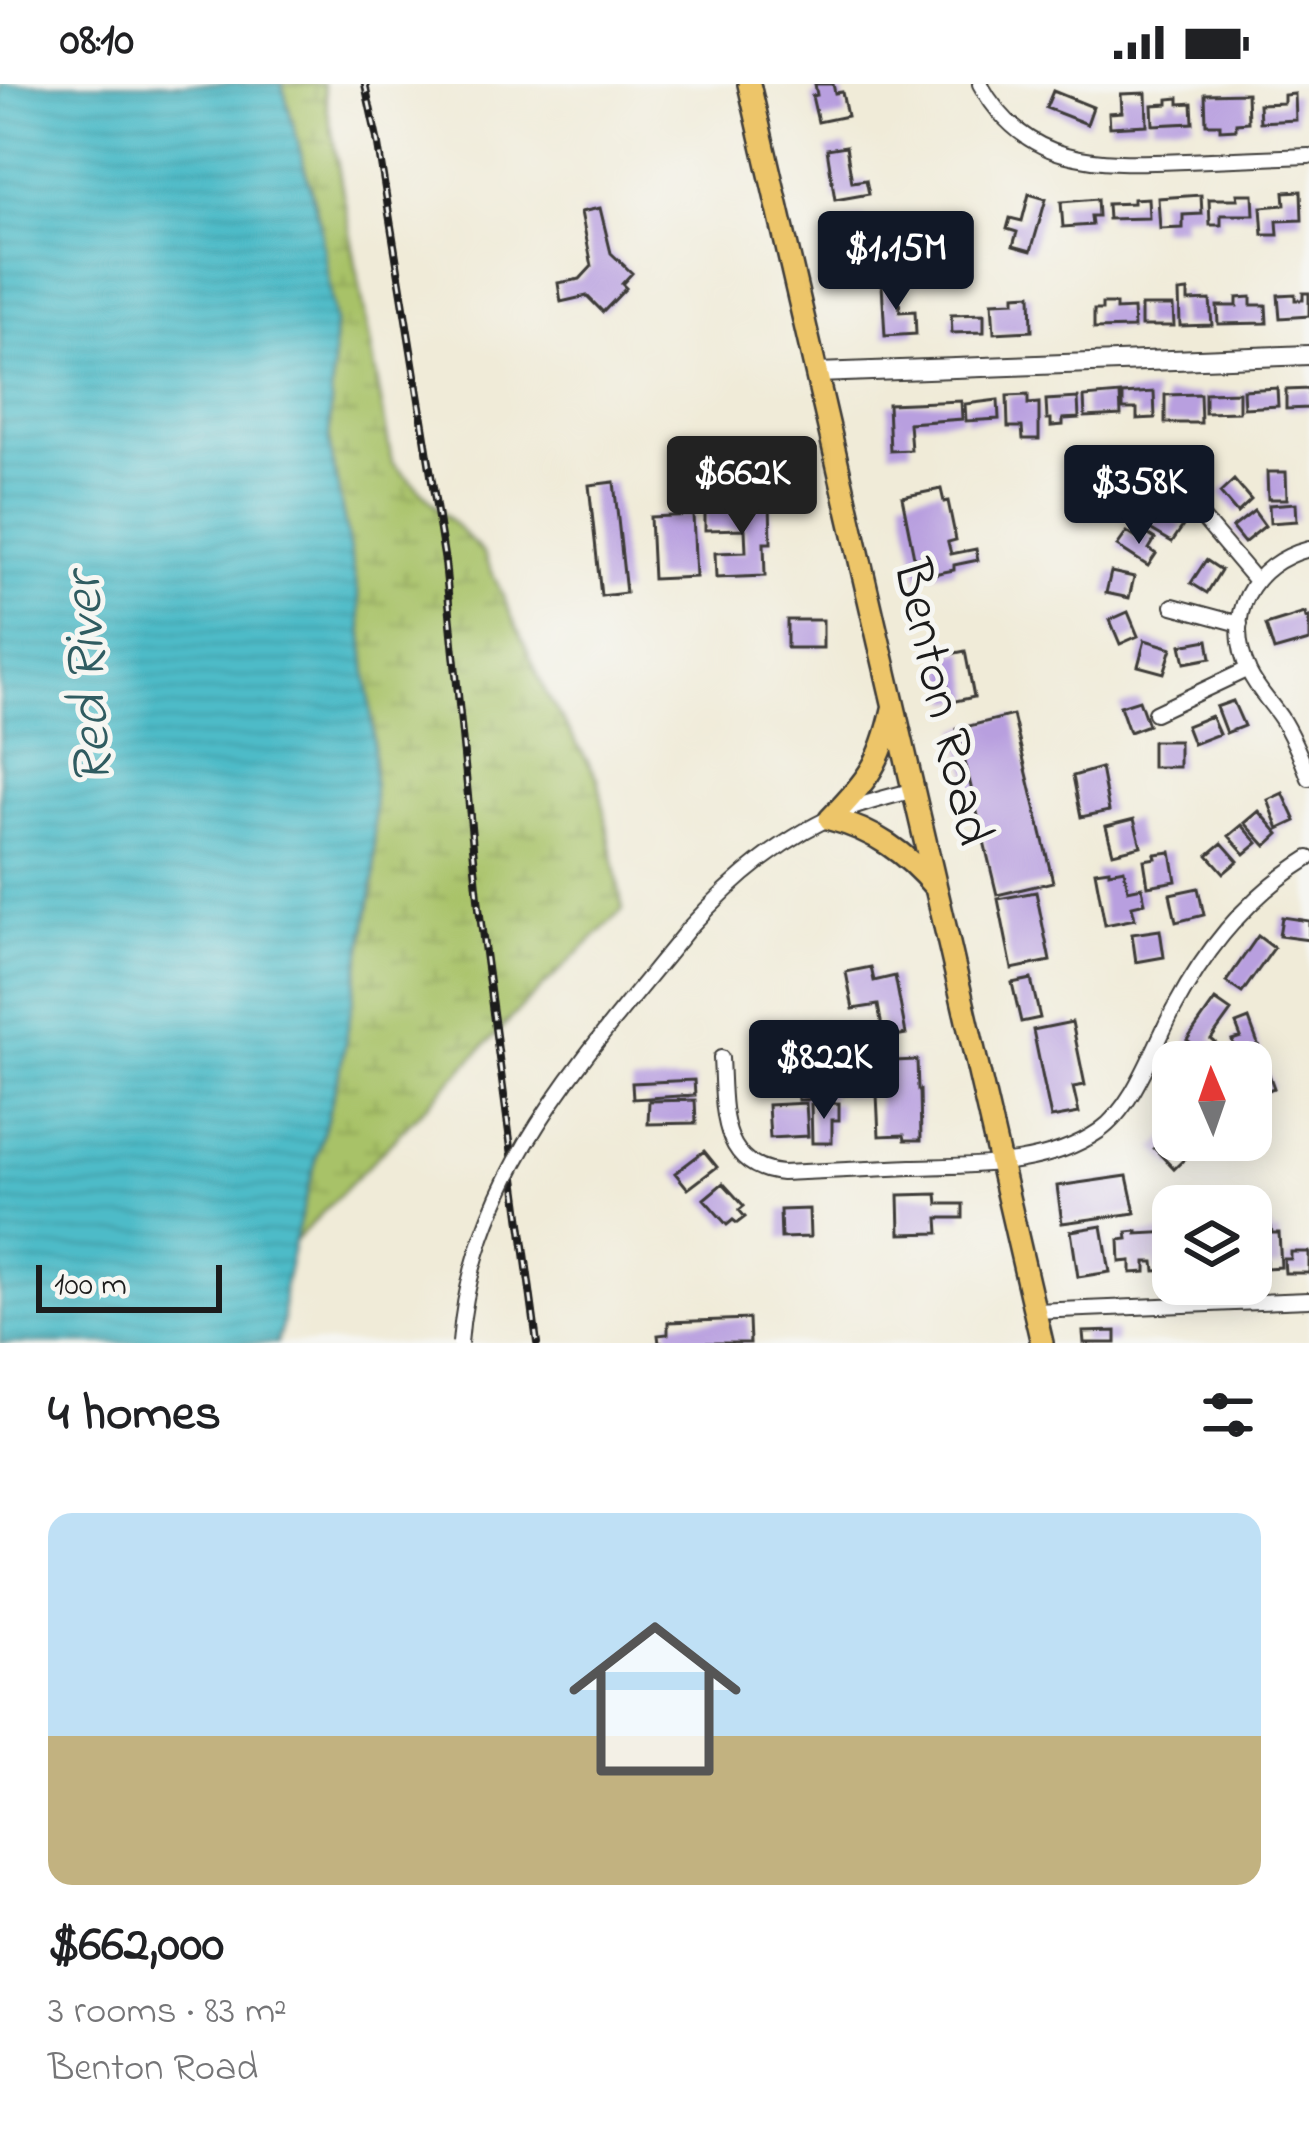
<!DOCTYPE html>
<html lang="en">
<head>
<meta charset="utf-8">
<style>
  :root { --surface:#fff; --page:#f6f6f6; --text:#202124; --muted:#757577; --line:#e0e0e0; --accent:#111827 }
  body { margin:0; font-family:"Indie Flower",sans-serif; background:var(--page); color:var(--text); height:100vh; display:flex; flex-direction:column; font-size:45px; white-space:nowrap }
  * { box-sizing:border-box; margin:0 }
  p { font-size:39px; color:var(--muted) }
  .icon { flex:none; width:66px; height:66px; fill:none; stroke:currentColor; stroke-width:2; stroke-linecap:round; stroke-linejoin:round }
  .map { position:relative; height:1259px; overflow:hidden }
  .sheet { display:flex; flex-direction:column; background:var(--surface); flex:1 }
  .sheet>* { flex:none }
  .needle { width:78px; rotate:358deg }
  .controls { position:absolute; left:1152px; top:957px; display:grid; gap:24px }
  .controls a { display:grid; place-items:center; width:120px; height:120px; border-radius:24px; background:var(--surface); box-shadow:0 6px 30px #0003; font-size:60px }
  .scale { position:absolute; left:36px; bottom:30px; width:186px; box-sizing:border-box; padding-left:12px; border:6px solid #1c1c1c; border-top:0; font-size:33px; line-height:42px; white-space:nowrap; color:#1c1c1c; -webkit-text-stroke:9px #f6f6f2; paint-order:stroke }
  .price { position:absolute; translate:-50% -102px; padding:0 27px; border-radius:12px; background:var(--accent); color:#fff; font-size:39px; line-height:78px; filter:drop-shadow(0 3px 6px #0008) }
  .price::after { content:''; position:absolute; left:50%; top:72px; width:36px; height:27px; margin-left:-18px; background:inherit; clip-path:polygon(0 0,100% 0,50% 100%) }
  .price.on { background:#222; color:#fff }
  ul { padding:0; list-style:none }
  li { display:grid; align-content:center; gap:24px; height:636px; padding:0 48px }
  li+li { border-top:3px solid var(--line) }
  li span { display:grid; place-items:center; height:372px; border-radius:24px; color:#555 }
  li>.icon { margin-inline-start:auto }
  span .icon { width:216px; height:216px; fill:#fffc; stroke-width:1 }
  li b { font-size:51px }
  h2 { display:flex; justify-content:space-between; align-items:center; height:144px; padding:0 48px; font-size:51px }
  .status { display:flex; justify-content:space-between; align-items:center; height:84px; padding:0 60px; background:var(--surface); direction:ltr }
  .status svg { height:33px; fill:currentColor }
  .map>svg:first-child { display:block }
  .wetland { fill:url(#wetland-marsh); stroke:#626f42; stroke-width:3 }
  .water { fill:url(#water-rules); stroke:#356c72; stroke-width:3 }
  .building { fill:#b89fdf }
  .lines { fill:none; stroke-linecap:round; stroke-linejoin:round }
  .minor-casing { stroke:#3c3b38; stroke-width:18 }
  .tertiary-casing { stroke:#3c3b38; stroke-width:22 }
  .primary-casing { stroke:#3c3b38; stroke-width:26 }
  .minor { stroke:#fff; stroke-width:14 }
  .tertiary { stroke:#fff; stroke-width:18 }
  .primary { stroke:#edc569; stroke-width:21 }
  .rail-casing { stroke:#1c1c1c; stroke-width:8 }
  .rail { stroke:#f6f6f2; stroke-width:3; stroke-dasharray:9; stroke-linecap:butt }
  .minor-bridge-casing { stroke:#3c3b38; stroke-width:18; stroke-linecap:butt }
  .minor-bridge { stroke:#fff; stroke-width:14 }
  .labels { text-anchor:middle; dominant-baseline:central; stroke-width:10; stroke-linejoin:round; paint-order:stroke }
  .street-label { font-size:54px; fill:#1c1c1c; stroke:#f6f6f2 }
  .water-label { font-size:57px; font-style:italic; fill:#305c61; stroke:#f6f6f2 }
</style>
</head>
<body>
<div class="status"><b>08:10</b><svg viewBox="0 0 49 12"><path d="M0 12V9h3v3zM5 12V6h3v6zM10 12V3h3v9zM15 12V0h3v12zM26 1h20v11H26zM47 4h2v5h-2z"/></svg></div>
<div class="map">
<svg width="1309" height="1259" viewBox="0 0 1309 1259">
  <defs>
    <pattern id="wetland-marsh" width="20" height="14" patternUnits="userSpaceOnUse" patternTransform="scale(3)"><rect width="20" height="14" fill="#a8c268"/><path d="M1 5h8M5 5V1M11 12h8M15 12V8" fill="none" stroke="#90a65a"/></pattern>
    <pattern id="water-rules" width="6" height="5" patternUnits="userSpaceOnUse" patternTransform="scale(3)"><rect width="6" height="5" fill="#4ebbc8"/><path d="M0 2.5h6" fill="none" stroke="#44a0ab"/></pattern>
  </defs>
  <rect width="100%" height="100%" fill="#f6f6f2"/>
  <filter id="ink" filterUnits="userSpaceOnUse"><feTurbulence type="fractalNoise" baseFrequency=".00833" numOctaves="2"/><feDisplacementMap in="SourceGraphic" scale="24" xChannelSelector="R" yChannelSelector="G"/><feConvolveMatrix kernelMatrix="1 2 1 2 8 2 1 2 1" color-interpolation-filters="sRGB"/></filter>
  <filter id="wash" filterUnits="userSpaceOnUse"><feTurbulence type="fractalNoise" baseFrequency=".004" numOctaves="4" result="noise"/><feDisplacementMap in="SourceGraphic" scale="48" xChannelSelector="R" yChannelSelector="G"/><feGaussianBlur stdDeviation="2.7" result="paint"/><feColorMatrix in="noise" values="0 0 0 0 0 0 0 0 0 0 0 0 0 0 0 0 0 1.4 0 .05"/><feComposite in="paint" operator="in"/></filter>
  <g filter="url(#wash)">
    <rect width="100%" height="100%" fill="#f0ebd8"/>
    <!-- wetland -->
    <path class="wetland" d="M282 0H323L392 378 484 470 547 611 598 694 623 826 527 918 292 1160 341 982 375 791 359 513 329 358 335 239 320 139Z"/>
    <!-- water -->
    <path class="water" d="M0 0H282L320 139 335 239 329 358 359 513 373 647 375 791 341 982 294 1159 284 1204 283 1238 277 1259H0Z"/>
    <g id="blocks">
      <!-- building -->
      <path class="building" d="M815 0H833L835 9 842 8 847 32 818 38 812 12 817 11Z
        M1053 7 1093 23 1087 40 1046 24Z
        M1146 9 1147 41 1110 43 1109 29 1122 28 1121 10Z
        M1247 9 1248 38 1236 39V45L1220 46V40H1206L1205 10Z
        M1295 10 1296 36 1260 38 1259 20 1284 19V11Z
        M1179 14V20L1192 19 1193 39 1153 41 1152 21 1168 20V15Z
        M846 62 852 98 866 96 869 110 835 116 827 65Z
        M1301 107 1302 136 1277 137 1278 151H1263L1261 123 1285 121 1284 108Z
        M1029 110 1046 115 1031 167 1013 162 1017 148 1007 145 1010 134 1022 137Z
        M1237 110H1253L1254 131H1221V141H1210L1209 115H1238Z
        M1201 111 1202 130 1183 131V144L1160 145 1158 114Z
        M1148 114 1149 134 1108 135 1107 120 1133 119V115Z
        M1097 115 1098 132H1091L1092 141 1063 143 1061 118Z
        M600 124 611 169 632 189 622 200 626 204 603 228 587 212 561 218 558 199 580 195 592 182 581 128Z
        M864 133 871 168 884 165 887 179 855 186 845 137Z
        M898 199 900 228 915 227 916 250 885 252 882 200Z
        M1188 207V217L1210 216 1212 241 1180 242 1179 208Z
        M1303 209H1309V232L1280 234 1278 211 1295 210V216H1303Z
        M1031 210 1032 247 994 249 992 218 1015 217V211Z
        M1251 213V221H1266L1267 239 1218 240 1217 222H1237V214Z
        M1102 220H1116V226L1133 225 1134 244 1094 245V226H1102Z
        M1141 222H1173L1174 242H1141Z
        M984 230V248L952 249 951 231Z
        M1277 304 1278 322 1244 324 1243 306Z
        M1309 305V324L1286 325V306Z
        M1154 308 1155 334 1137 335V325H1123V310Z
        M1239 308V328L1205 329V309Z
        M1120 310 1121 331 1085 333 1084 313Z
        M1200 310 1201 339H1165V311Z
        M1028 311V320L1039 319V355H1023L1022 343H1008L1007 312Z
        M1078 314 1079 334 1063 335V341L1051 342V335H1047L1046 316Z
        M998 316 999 335 966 337 965 320Z
        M961 317 962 335 909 339 911 366 890 367 888 320Z
        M1267 388H1286L1287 415H1268Z
        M1145 395 1146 422 1127 423 1125 396Z
        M1234 396 1251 416 1237 429 1220 409Z
        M614 398 626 509 601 512 589 401Z
        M941 405 944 418 948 417 956 456 948 458 951 470 976 465 978 476 954 481V486L918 493 902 413Z
        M746 418H770L771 459H764L765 492 716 494 715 469 746 468 745 445 705 446V421L736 420 737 429 746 428Z
        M1296 419 1297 437 1270 439 1269 421Z
        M1254 427 1265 442 1244 459 1232 444Z
        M1161 428 1183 442 1172 458 1150 445Z
        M693 431 696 493 653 495 650 433Z
        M1141 446 1155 455 1149 465 1156 470 1148 482 1117 462 1127 448 1136 454Z
        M1206 476 1221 486 1207 509 1191 499Z
        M1111 488 1134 493 1129 514 1106 509Z
        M1128 528 1138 552 1120 560 1110 536Z
        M1305 529 1306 534 1309 533V557L1274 567 1266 541Z
        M787 536H823V564H787Z
        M1145 556 1172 564 1164 589 1138 582Z
        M1208 556 1211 574 1185 579 1181 561Z
        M965 567 974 613 951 618 941 572Z
        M1139 616 1148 641 1129 648 1120 622Z
        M1233 617 1244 642 1226 649 1216 623Z
        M1013 631 1053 798 997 811 957 645Z
        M1211 632 1219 650 1193 660 1186 642Z
        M1152 657H1179V683H1152Z
        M1101 684 1109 727 1081 733 1073 692Z
        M1283 709 1296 737 1279 745 1268 716Z
        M1259 727 1279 750 1266 762 1245 739Z
        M1134 735 1141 762 1113 769 1106 742Z
        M1242 741 1258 759 1245 770 1229 752Z
        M1222 759 1238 777 1224 789 1208 771Z
        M1171 768 1176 797 1148 802 1144 776 1156 774 1155 770Z
        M1109 785V788L1124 785 1128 806 1142 803 1145 819 1132 822 1135 835 1105 841 1095 787Z
        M1198 804 1204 831 1176 838 1170 810Z
        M1036 808 1050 877 1012 885 998 815Z
        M1282 833 1309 837V856L1279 852Z
        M1160 846 1164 873 1136 878 1132 850Z
        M1258 852 1274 864 1242 909 1226 898Z
        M871 883 874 897 895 892 906 950 884 954 878 921 853 925 846 888Z
        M1031 895 1040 934 1021 938 1012 899Z
        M1215 916 1231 927 1211 955 1216 959 1207 970 1187 956Z
        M1249 935 1274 1004 1253 1011 1251 978H1241L1232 956 1241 953 1236 940Z
        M1072 938 1085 1001 1073 1003 1079 1029 1051 1034 1033 946Z
        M917 976 918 1006H920L921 1056H905L904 1051 879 1052 877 1010 844 1011 843 979Z
        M694 996 695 1011 633 1015 632 999Z
        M831 1002 832 1014 798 1016 797 1003Z
        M695 1016 696 1039 648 1040 649 1017Z
        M806 1019 808 1052 770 1054 768 1021Z
        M839 1019V1036H832V1059H812L811 1020Z
        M1173 1046V1056H1204L1174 1085 1154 1064Z
        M704 1067 717 1083 688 1105 675 1089Z
        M1127 1092 1135 1129 1062 1139 1057 1102Z
        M723 1099 744 1122 739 1126 745 1133 737 1139 733 1136 727 1141 704 1115Z
        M937 1110 938 1120H963V1134H938L939 1149 900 1150 899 1111Z
        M809 1125 810 1153 781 1154 780 1126Z
        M1102 1142 1110 1188 1078 1193 1071 1147Z
        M1271 1143 1272 1149H1279L1281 1183 1266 1184V1177L1251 1178V1144Z
        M1137 1147V1150L1173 1148V1186L1155 1187 1154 1178H1146V1188L1131 1189V1177L1120 1178 1119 1156 1128 1155 1127 1148Z
        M1291 1168H1309V1189H1285L1284 1175H1291Z
        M749 1235 750 1259H659L658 1251 668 1250V1238Z
        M1116 1247V1259H1084L1083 1248Z"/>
    </g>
  </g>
  <g filter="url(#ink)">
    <use href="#blocks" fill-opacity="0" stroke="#3c3b38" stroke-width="3"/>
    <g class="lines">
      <!-- minor casing -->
      <g class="minor-casing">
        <path id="minor" d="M980 0C1027 85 1101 80 1186 77 1227 75 1268 74 1309 72
          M1167 392 1256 497
          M1309 465C1251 480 1223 532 1249 588 1257 605 1271 619 1281 634 1293 653 1301 673 1309 694
          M1173 522 1240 540
          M1155 629 1248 585
          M689 844C735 793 785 751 850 725 870 717 893 712 914 706
          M721 974C724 1022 718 1083 782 1089 825 1087 868 1085 911 1083 973 1081 1045 1084 1099 1047 1135 1022 1154 961 1175 923 1207 863 1251 810 1309 774
          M1034 1227 1309 1216"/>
      </g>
      <!-- tertiary casing -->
      <g class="tertiary-casing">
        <path id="tertiary" d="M817 289 1309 271"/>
      </g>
      <!-- primary casing -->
      <g class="primary-casing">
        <path id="primary" d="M749 0 1042 1259
          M893 625C881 679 868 696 830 735 874 746 906 769 935 803"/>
      </g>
      <!-- minor -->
      <use href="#minor" class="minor"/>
      <!-- tertiary -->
      <use href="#tertiary" class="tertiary"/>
      <!-- primary -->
      <use href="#primary" class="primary"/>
      <!-- rail casing -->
      <g class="rail-casing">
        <path id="rail" d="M365 0 377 55 445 478 479 824 537 1259"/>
      </g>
      <!-- rail -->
      <use href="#rail" class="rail"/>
      <!-- minor-bridge casing -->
      <g class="minor-bridge-casing">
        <path id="minor-bridge" d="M460 1259C473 1088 587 971 689 844"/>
      </g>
      <!-- minor-bridge -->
      <use href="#minor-bridge" class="minor-bridge"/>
    </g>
  </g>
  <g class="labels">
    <!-- street labels -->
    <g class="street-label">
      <text transform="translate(940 619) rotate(77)">Benton Road</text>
    </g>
    <!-- water labels -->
    <g class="water-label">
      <text transform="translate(91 595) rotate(-93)">Red River</text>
    </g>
  </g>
</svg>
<div class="controls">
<a><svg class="needle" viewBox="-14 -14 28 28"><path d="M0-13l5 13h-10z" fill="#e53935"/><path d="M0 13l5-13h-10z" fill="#757577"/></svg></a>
<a><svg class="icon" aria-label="layers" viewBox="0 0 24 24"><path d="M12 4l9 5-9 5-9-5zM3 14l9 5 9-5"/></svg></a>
</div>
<div class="scale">100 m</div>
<b class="price" style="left:896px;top:229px">$1.15M</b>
<b class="price on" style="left:742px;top:454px">$662K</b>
<b class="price" style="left:1139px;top:463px">$358K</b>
<b class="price" style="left:824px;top:1038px">$822K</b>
</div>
<section class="sheet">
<h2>4 homes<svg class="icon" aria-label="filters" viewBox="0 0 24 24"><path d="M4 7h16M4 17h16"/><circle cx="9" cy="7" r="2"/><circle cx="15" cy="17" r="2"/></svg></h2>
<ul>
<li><span style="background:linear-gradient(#bfe0f5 60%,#c2b280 0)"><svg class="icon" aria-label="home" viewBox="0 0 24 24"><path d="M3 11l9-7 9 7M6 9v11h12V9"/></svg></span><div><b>$662,000</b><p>3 rooms · 83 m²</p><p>Benton Road</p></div></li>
</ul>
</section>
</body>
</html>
